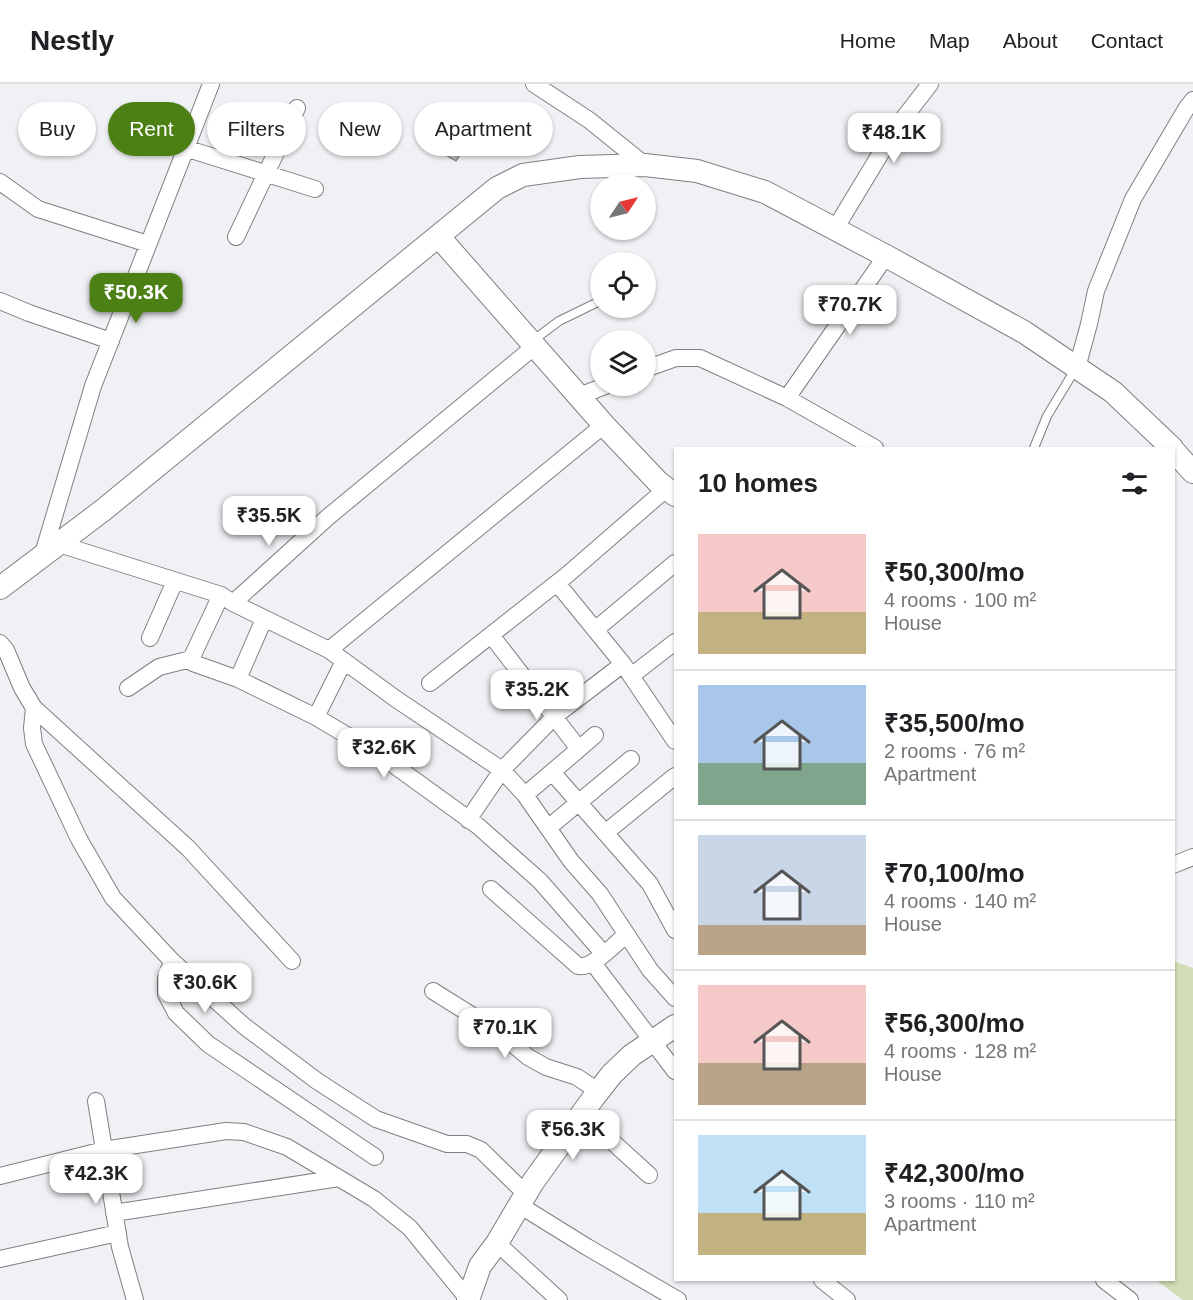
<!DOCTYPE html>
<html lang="en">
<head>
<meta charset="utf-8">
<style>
  :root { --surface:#fff; --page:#f2f2f2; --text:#202124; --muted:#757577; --line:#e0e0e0; --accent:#4c8015 }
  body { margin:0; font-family:Helvetica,sans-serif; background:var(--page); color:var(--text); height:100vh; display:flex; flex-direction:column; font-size:22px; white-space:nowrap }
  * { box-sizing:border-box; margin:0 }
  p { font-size:20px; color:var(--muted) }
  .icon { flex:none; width:33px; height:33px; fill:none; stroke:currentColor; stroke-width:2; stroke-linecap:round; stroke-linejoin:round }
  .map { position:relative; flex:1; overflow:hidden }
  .sheet { position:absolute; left:674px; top:363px; width:501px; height:834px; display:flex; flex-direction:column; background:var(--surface); border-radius:0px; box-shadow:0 2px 4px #0004 }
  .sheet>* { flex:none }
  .hud { position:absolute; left:18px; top:18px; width:566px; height:54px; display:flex; gap:12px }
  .needle { width:39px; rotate:55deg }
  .tools { position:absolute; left:590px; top:90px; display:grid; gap:12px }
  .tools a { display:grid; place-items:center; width:66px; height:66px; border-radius:50%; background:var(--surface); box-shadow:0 2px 4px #0004; font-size:30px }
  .price { position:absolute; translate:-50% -51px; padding:0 14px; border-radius:12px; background:#fff; color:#222; font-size:20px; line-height:39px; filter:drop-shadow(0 2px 3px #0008) }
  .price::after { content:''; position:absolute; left:50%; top:36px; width:18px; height:14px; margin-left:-9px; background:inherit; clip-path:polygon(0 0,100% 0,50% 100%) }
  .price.active { background:var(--accent); color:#fff }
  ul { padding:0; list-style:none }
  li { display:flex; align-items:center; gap:18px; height:150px; padding:0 24px }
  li+li { border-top:2px solid var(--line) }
  li span { display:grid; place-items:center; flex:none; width:168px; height:120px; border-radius:0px; color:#555 }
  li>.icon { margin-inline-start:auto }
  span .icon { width:72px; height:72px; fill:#fffc; stroke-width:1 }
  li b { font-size:26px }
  h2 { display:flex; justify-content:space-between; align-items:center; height:72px; padding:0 24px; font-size:26px }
  .pill { padding:0 21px; border-radius:27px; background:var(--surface); box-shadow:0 2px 4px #0004; font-size:21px; line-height:54px }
  .pill.active { background:var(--accent); color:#fff }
  header { display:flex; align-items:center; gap:36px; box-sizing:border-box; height:84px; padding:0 30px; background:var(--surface); border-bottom:2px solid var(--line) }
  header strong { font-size:28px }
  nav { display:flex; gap:33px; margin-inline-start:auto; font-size:21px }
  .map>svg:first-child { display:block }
  .green { fill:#d2ddb5 }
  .building { fill:#c5c3c1; stroke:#918e8d; stroke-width:1.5 }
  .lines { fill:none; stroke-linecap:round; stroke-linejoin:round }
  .lane-casing { stroke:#7d7f81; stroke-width:10 }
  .street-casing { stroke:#7d7f81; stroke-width:18 }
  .secondary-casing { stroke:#7d7f81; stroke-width:24 }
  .lane { stroke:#fff; stroke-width:8 }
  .street { stroke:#fff; stroke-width:16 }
  .secondary { stroke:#fff; stroke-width:22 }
</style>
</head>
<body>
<header>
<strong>Nestly</strong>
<nav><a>Home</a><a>Map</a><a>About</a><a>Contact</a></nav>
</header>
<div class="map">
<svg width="1193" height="1216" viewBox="0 0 1193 1216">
  <rect width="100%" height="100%" fill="#f0f1f4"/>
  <!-- green -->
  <path class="green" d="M1173 877 1193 884V1216H1183L1156 1196H1173Z"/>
  <!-- building -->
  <path class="building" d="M442 46 466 61 456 77 432 63Z"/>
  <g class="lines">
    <!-- lane casing -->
    <g class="lane-casing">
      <path id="lane" d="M531 258 559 237 600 217
        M1034 364 1047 332 1076 284"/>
    </g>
    <!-- street casing -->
    <g class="street-casing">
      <path id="street" d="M534 0 589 36 645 81
        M185 64 315 105
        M0 98 38 125 148 160
        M835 145 896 44 930 0
        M236 153 297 24
        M0 217 29 229 111 257
        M1077 284 1089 240 1096 207 1133 115 1186 25 1193 16
        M645 285 676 274H700L787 314 875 364
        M579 312 605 302
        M787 314 886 172
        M604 341 329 566 396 615 502 686 525 711 571 777 600 810 650 886 675 914
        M59 460 221 511 233 519 329 566
        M42 473 93 302 211 0
        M557 499 623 580 675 657
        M233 519 328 433 535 262
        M595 546 675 479
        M491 551 579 665 595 651
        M150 554 175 497
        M0 559 6 566 22 604 34 624 188 764 292 877
        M191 575 221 511
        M631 592 675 558
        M238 595 264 535
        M430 599 567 491 666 405
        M128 604 159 583 191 575 193 579 238 595 316 633 380 671 478 742 540 797 603 869
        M34 624 32 644 34 660 79 755 113 814 172 877 244 942 317 997 376 1035 447 1060H467L481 1066 526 1110
        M316 633 344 577
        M552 688 650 800 675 846
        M525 711 579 665
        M468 736 502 686 555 632 623 580
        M548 744 631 675
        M605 749 675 692
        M1173 781 1193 773
        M491 805 578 882C593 885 614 860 626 851
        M172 877 166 895V910L176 929 208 960 375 1073
        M593 879 675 987
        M433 907 500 949 528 973 546 983 577 993 598 1007
        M96 1017 120 1163 135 1216
        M582 1030 649 1091
        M0 1092 104 1066 226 1047 244 1048 287 1063 374 1115 410 1144 468 1215
        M521 1122 587 1163 678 1216
        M114 1129 339 1094
        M497 1159 559 1216
        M0 1175 118 1149
        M822 1196 847 1216
        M1104 1196 1130 1216"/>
    </g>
    <!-- secondary casing -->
    <g class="secondary-casing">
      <path id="secondary" d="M439 153 604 341 658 398 675 411
        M1173 366 1193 388
        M0 504 102 427 497 104 523 91 580 83 645 81 697 87 765 108 886 172 1024 248 1113 308 1172 364
        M468 1216 480 1182 497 1159 533 1098 594 1013 612 990 632 971 675 942"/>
    </g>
    <!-- lane -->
    <use href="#lane" class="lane"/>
    <!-- street -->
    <use href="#street" class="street"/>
    <!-- secondary -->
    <use href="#secondary" class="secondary"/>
  </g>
</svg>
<div class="tools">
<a><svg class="needle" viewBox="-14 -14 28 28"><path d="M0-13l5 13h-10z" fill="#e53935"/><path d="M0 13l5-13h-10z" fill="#757577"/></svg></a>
<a><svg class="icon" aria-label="locate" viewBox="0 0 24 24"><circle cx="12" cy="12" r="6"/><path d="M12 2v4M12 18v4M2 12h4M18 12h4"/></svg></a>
<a><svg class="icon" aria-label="layers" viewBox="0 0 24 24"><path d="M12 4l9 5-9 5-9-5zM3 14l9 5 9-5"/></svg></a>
</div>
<b class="price" style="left:894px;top:80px">₹48.1K</b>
<b class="price active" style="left:136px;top:240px">₹50.3K</b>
<b class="price" style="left:850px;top:252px">₹70.7K</b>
<b class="price" style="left:269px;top:463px">₹35.5K</b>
<b class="price" style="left:537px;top:637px">₹35.2K</b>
<b class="price" style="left:384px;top:695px">₹32.6K</b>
<b class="price" style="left:205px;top:930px">₹30.6K</b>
<b class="price" style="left:505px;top:975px">₹70.1K</b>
<b class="price" style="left:573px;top:1077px">₹56.3K</b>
<b class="price" style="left:96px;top:1121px">₹42.3K</b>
<div class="hud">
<a class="pill">Buy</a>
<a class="pill active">Rent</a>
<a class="pill">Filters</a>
<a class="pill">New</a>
<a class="pill">Apartment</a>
</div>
<section class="sheet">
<h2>10 homes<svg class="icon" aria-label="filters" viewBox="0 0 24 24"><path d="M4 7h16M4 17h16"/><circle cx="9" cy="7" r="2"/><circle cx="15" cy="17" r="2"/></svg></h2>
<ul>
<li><span style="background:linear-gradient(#f6c9c9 65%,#c2b280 0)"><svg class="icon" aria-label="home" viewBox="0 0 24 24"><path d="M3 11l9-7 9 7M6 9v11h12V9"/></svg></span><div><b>₹50,300/mo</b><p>4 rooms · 100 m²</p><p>House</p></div></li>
<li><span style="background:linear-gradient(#a9c7e8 65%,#7fa58c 0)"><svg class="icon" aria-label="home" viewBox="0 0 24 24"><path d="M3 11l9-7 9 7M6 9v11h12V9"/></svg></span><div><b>₹35,500/mo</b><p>2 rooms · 76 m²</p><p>Apartment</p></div></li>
<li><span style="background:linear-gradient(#c9d6e8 75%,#b9a48a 0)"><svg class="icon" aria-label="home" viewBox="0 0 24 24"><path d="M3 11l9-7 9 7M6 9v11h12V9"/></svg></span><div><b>₹70,100/mo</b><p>4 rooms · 140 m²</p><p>House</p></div></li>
<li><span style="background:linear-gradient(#f6c9c9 65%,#b9a48a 0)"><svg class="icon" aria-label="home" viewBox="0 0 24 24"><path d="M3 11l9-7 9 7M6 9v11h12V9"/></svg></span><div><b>₹56,300/mo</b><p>4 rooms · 128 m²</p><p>House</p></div></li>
<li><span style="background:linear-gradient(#bfe0f5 65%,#c2b280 0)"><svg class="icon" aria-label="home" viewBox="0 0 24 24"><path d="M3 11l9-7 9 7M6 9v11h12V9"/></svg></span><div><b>₹42,300/mo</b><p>3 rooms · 110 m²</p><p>Apartment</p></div></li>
</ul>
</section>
</div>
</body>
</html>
